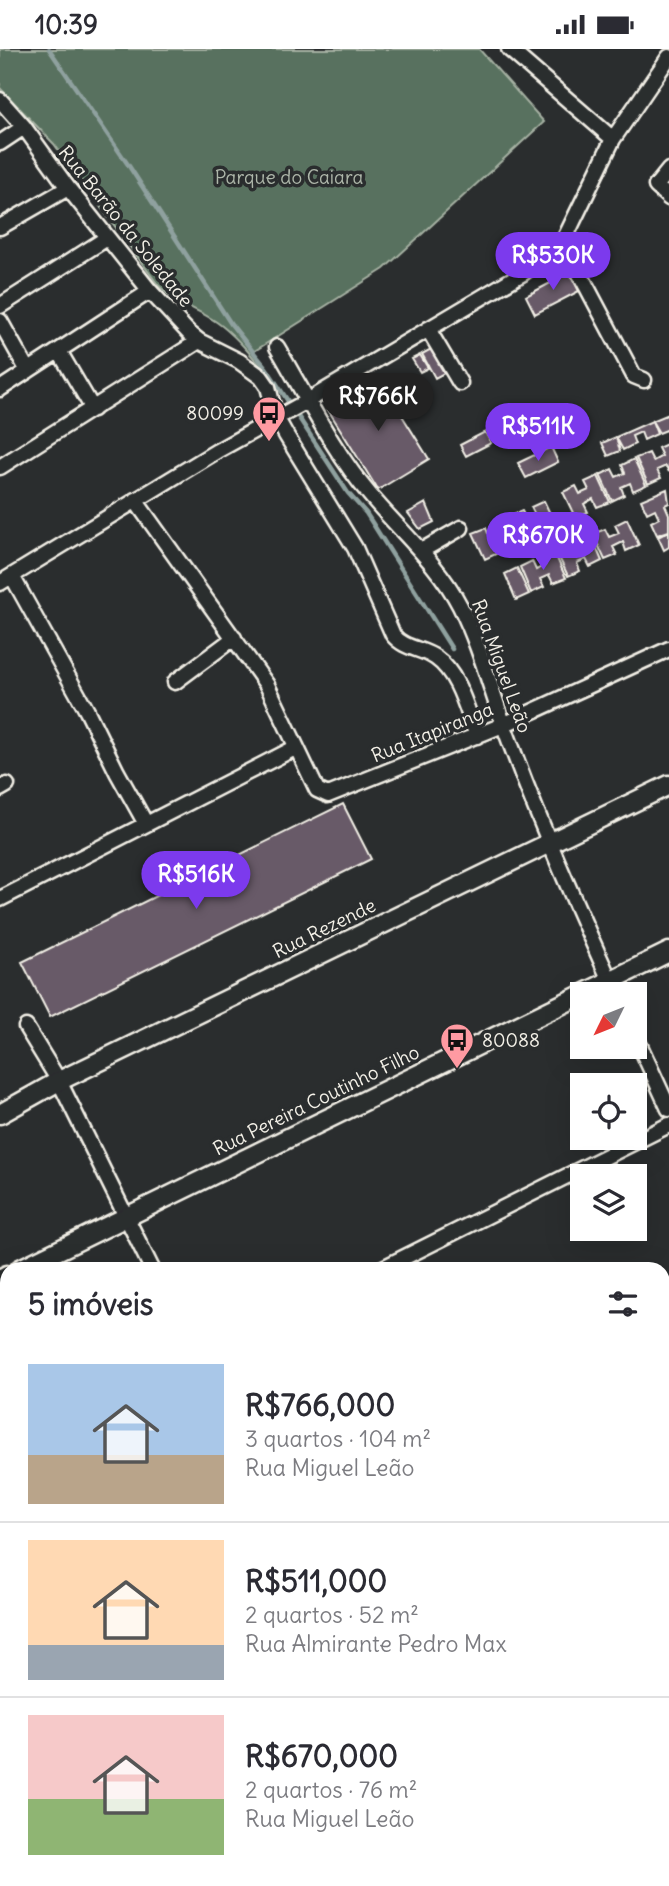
<!DOCTYPE html>
<html lang="pt">
<head>
<meta charset="utf-8">
<style>
  :root { --surface:#fff; --page:#f2f2f3; --text:#2b2b33; --muted:#7c7c81; --line:#e1e1e2; --accent:#7c3aed }
  body { margin:0; font-family:Delius,sans-serif; background:var(--page); color:var(--text); height:100vh; display:flex; flex-direction:column; font-size:26px; white-space:nowrap }
  * { box-sizing:border-box; margin:0 }
  p { font-size:23px; color:var(--muted) }
  .icon { flex:none; width:38px; height:38px; fill:none; stroke:currentColor; stroke-width:2; stroke-linecap:round; stroke-linejoin:round }
  .map { position:relative; flex:1; overflow:hidden }
  .side { position:absolute; left:0px; top:1213px; width:670px; height:625px; display:flex; flex-direction:column; background:var(--surface); border-radius:21px 21px 0 0; box-shadow:0 7px 28px #0002 }
  .side>* { flex:none }
  .needle { width:46px; rotate:227deg }
  .fabs { position:absolute; left:570px; top:933px; display:grid; gap:14px }
  .fabs a { display:grid; place-items:center; width:77px; height:77px; border-radius:0px; background:var(--surface); box-shadow:0 7px 28px #0002; font-size:35px }
  .price { position:absolute; translate:-50% -60px; padding:0 16px; border-radius:24px; background:var(--accent); color:#fff; font-size:23px; line-height:46px; filter:drop-shadow(0 2px 4px #0008) }
  .price::after { content:''; position:absolute; left:50%; top:42px; width:21px; height:16px; margin-left:-10px; background:inherit; clip-path:polygon(0 0,100% 0,50% 100%) }
  .price.current { background:#222; color:#fff }
  ul { padding:0; list-style:none }
  li { display:flex; align-items:center; gap:21px; height:175px; padding:0 28px }
  li+li { border-top:2px solid var(--line) }
  li span { display:grid; place-items:center; flex:none; width:196px; height:140px; border-radius:0px; color:#555 }
  li>.icon { margin-inline-start:auto }
  span .icon { width:84px; height:84px; fill:#fffc; stroke-width:1 }
  li b { font-size:30px }
  h2 { display:flex; justify-content:space-between; align-items:center; height:84px; padding:0 28px; font-size:30px }
  .status { display:flex; justify-content:space-between; align-items:center; height:49px; padding:0 35px; background:var(--surface); direction:ltr }
  .status svg { height:19px; fill:currentColor }
  .map>svg:first-child { display:block }
  .green { fill:#58715e; stroke:#a6b1a3; stroke-width:2 }
  .lines { fill:none; stroke-linecap:round; stroke-linejoin:round }
  .stream { stroke:#8fa19f; stroke-width:4.5 }
  .building { fill:#685a67; stroke:#f4f1e8; stroke-width:2 }
  .minor-casing { stroke:#f4f1e8; stroke-width:19 }
  .tertiary-casing { stroke:#f4f1e8; stroke-width:23 }
  .minor { stroke:#2a2d2e; stroke-width:14 }
  .tertiary { stroke:#2a2d2e; stroke-width:18 }
  .labels { text-anchor:middle; dominant-baseline:central; stroke-width:7; stroke-linejoin:round; paint-order:stroke }
  .park-label { font-size:19px; fill:#aeb7aa; stroke:#2a2d2e }
  .street-label { font-size:19px; fill:#f4f1e8; stroke:#2a2d2e }
  .poi-label { font-size:19px; fill:#f4f1e8; stroke:#2a2d2e; text-anchor:end }
</style>
</head>
<body>
<div class="status"><b>10:39</b><svg viewBox="0 0 49 12"><path d="M0 12V9h3v3zM5 12V6h3v6zM10 12V3h3v9zM15 12V0h3v12zM26 1h20v11H26zM47 4h2v5h-2z"/></svg></div>
<div class="map">
<svg width="669" height="1837" viewBox="0 0 669 1837">
  <rect width="100%" height="100%" fill="#2a2d2e"/>
  <filter id="ink" filterUnits="userSpaceOnUse"><feTurbulence type="fractalNoise" baseFrequency=".0143" numOctaves="2"/><feDisplacementMap in="SourceGraphic" scale="14" xChannelSelector="R" yChannelSelector="G"/><feConvolveMatrix kernelMatrix="1 2 1 2 8 2 1 2 1" color-interpolation-filters="sRGB"/></filter>
  <g filter="url(#ink)">
    <!-- green -->
    <path class="green" d="M0 0H479L544 73 384 220 253 303 284 346C264 323 246 296 222 277 201 260 180 258 159 237L54 95 0 39Z"/>
    <g class="lines">
      <!-- stream -->
      <path class="stream" d="M49 0 129 117 231 275 267 320 348 444 366 464 452 600"/>
    </g>
    <!-- building -->
    <path class="building" d="M567 219 579 242 535 265 526 247 558 230 555 225Z
      M433 299 446 323 435 329 422 305Z
      M420 306 428 319 420 323 412 310Z
      M378 328 429 410 378 441 327 359Z
      M669 365V380L659 384 652 372Z
      M652 372 657 385 644 391 641 383 632 387 635 395 623 401 616 388Z
      M485 383 491 394 466 407 460 396Z
      M616 388 620 402 608 407 602 394Z
      M669 394V423L666 417 657 421 661 429 648 435 636 409 649 404 653 412 662 407 658 399Z
      M551 398 558 413 526 429 518 414Z
      M634 410 646 436 633 442 630 434 621 438 624 446 612 452 600 426 612 420 616 428 625 424 622 416Z
      M598 427 610 453 597 458 593 450 584 455 588 463 575 468 563 443 576 437 580 445 589 441 585 433Z
      M667 440 669 454 665 456 669 465V482L657 486 651 473 659 469 655 460 647 464 641 451Z
      M544 452 556 477 543 483 540 475 530 479 534 487 522 493 510 467 522 462 526 470 535 466 531 458Z
      M426 454 434 473 420 480 408 464Z
      M507 469 519 494 507 500 503 492 494 496 498 504 485 510 473 484 486 479 489 487 499 482 495 474Z
      M627 470 639 496 626 502 623 493 613 498 617 506 605 511 593 485 605 480 609 488 619 484 615 476Z
      M669 482V498L664 501 658 488Z
      M591 487 602 512 590 518 586 510 577 514 580 522 568 527 556 502 569 496 573 504 582 500 578 492Z
      M554 503 566 529 553 534 549 526 540 530 544 538 531 544 520 518 532 512 536 521 545 516 541 509Z
      M517 519 529 545 516 551 505 525Z
      M343 755 371 810 50 968 22 913Z
      M66 1830H90L94 1837H71Z
      M159 1830H182L185 1834 180 1837H164Z
      M209 1830H225L230 1837H206L204 1834Z"/>
    <g class="lines">
      <!-- minor casing -->
      <g class="minor-casing">
        <path id="minor" d="M509 0 613 90
          M0 51 24 78 68 139 150 242 189 284 199 292 239 312 261 328 268 338 276 368 286 386 355 499 393 586C404 600 422 599 436 609 459 625 467 662 477 687
          M0 94 24 78
          M669 121 656 137 669 149
          M0 178 68 139
          M563 193 634 327 644 331
          M0 257 107 189
          M0 272 28 322
          M428 280 460 334
          M277 298C306 347 333 402 370 446 400 482 438 514 460 557 482 601 493 650 511 696 542 780 579 863 616 945
          M59 302 93 360
          M0 340 150 242
          M0 418 199 292
          M135 451 267 636 317 741 328 746 503 676 669 600
          M421 502 461 479
          M12 527 87 662 117 723 146 775
          M0 534 217 402 309 351 523 224 563 193 613 90 669 8
          M175 633 234 589
          M0 740 7 736
          M0 850 295 699
          M26 978 59 1032 152 1220
          M635 986 669 1060
          M381 1220 669 1076
          M663 1246 669 1243
          M0 1424 7 1437
          M663 1447 669 1445
          M0 1639 7 1651
          M663 1668 669 1676
          M0 1676 7 1671
          M259 1830 264 1837
          M468 1830 472 1837"/>
      </g>
      <!-- tertiary casing -->
      <g class="tertiary-casing">
        <path id="tertiary" d="M0 1065 59 1032 669 736
          M20 1220 669 903
          M0 1230 7 1226"/>
      </g>
      <!-- minor -->
      <use href="#minor" class="minor"/>
      <!-- tertiary -->
      <use href="#tertiary" class="tertiary"/>
    </g>
  </g>
  <!-- icons -->
  <defs>
    <g id="bus-pin" transform="scale(1.75)"><path d="M0 17L-7.5 6A9.5 9.5 0 1 1 7.5 6Z" fill="#ff9aa2" stroke="#2a2d2e"/><path d="M-5-6H5V4H4V6H2V4H-2V6H-4V4H-5ZM-3.5-4V0h7V-4ZM-3.5 1.2v1.5H-2V1.2ZM2 1.2v1.5H3.5V1.2Z" fill="#111"/></g>
  </defs>
  <g fill-rule="evenodd">
    <use href="#bus-pin" x="269" y="364"/>
    <use href="#bus-pin" x="457" y="991"/>
  </g>
  <g class="labels">
    <!-- park labels -->
    <g class="park-label">
      <text x="289" y="128">Parque do Caiara</text>
    </g>
    <!-- street labels -->
    <g class="street-label">
      <text transform="translate(126 177) rotate(51)">Rua Barão da Soledade</text>
      <text transform="translate(502 617) rotate(70)">Rua Miguel Leão</text>
      <text transform="translate(432 683) rotate(-22)">Rua Itapiranga</text>
      <text transform="translate(324 879) rotate(-26)">Rua Rezende</text>
      <text transform="translate(316 1051) rotate(-26)">Rua Pereira Coutinho Filho</text>
    </g>
    <!-- poi labels -->
    <g class="poi-label">
      <text x="244" y="364">80099</text>
      <text x="482" y="991" text-anchor="start">80088</text>
    </g>
  </g>
</svg>
<div class="fabs">
<a><svg class="needle" viewBox="-14 -14 28 28"><path d="M0-13l5 13h-10z" fill="#e53935"/><path d="M0 13l5-13h-10z" fill="#7c7c81"/></svg></a>
<a><svg class="icon" aria-label="locate" viewBox="0 0 24 24"><circle cx="12" cy="12" r="6"/><path d="M12 2v4M12 18v4M2 12h4M18 12h4"/></svg></a>
<a><svg class="icon" aria-label="layers" viewBox="0 0 24 24"><path d="M12 4l9 5-9 5-9-5zM3 14l9 5 9-5"/></svg></a>
</div>
<b class="price" style="left:553px;top:243px">R$530K</b>
<b class="price current" style="left:378px;top:384px">R$766K</b>
<b class="price" style="left:538px;top:414px">R$511K</b>
<b class="price" style="left:543px;top:523px">R$670K</b>
<b class="price" style="left:196px;top:862px">R$516K</b>
<section class="side">
<h2>5 imóveis<svg class="icon" aria-label="filters" viewBox="0 0 24 24"><path d="M4 7h16M4 17h16"/><circle cx="9" cy="7" r="2"/><circle cx="15" cy="17" r="2"/></svg></h2>
<ul>
<li><span style="background:linear-gradient(#a9c7e8 65%,#b9a48a 0)"><svg class="icon" aria-label="home" viewBox="0 0 24 24"><path d="M3 11l9-7 9 7M6 9v11h12V9"/></svg></span><div><b>R$766,000</b><p>3 quartos · 104 m²</p><p>Rua Miguel Leão</p></div></li>
<li><span style="background:linear-gradient(#ffd9b3 75%,#9aa5b1 0)"><svg class="icon" aria-label="home" viewBox="0 0 24 24"><path d="M3 11l9-7 9 7M6 9v11h12V9"/></svg></span><div><b>R$511,000</b><p>2 quartos · 52 m²</p><p>Rua Almirante Pedro Max</p></div></li>
<li><span style="background:linear-gradient(#f6c9c9 60%,#8fb573 0)"><svg class="icon" aria-label="home" viewBox="0 0 24 24"><path d="M3 11l9-7 9 7M6 9v11h12V9"/></svg></span><div><b>R$670,000</b><p>2 quartos · 76 m²</p><p>Rua Miguel Leão</p></div></li>
</ul>
</section>
</div>
</body>
</html>
